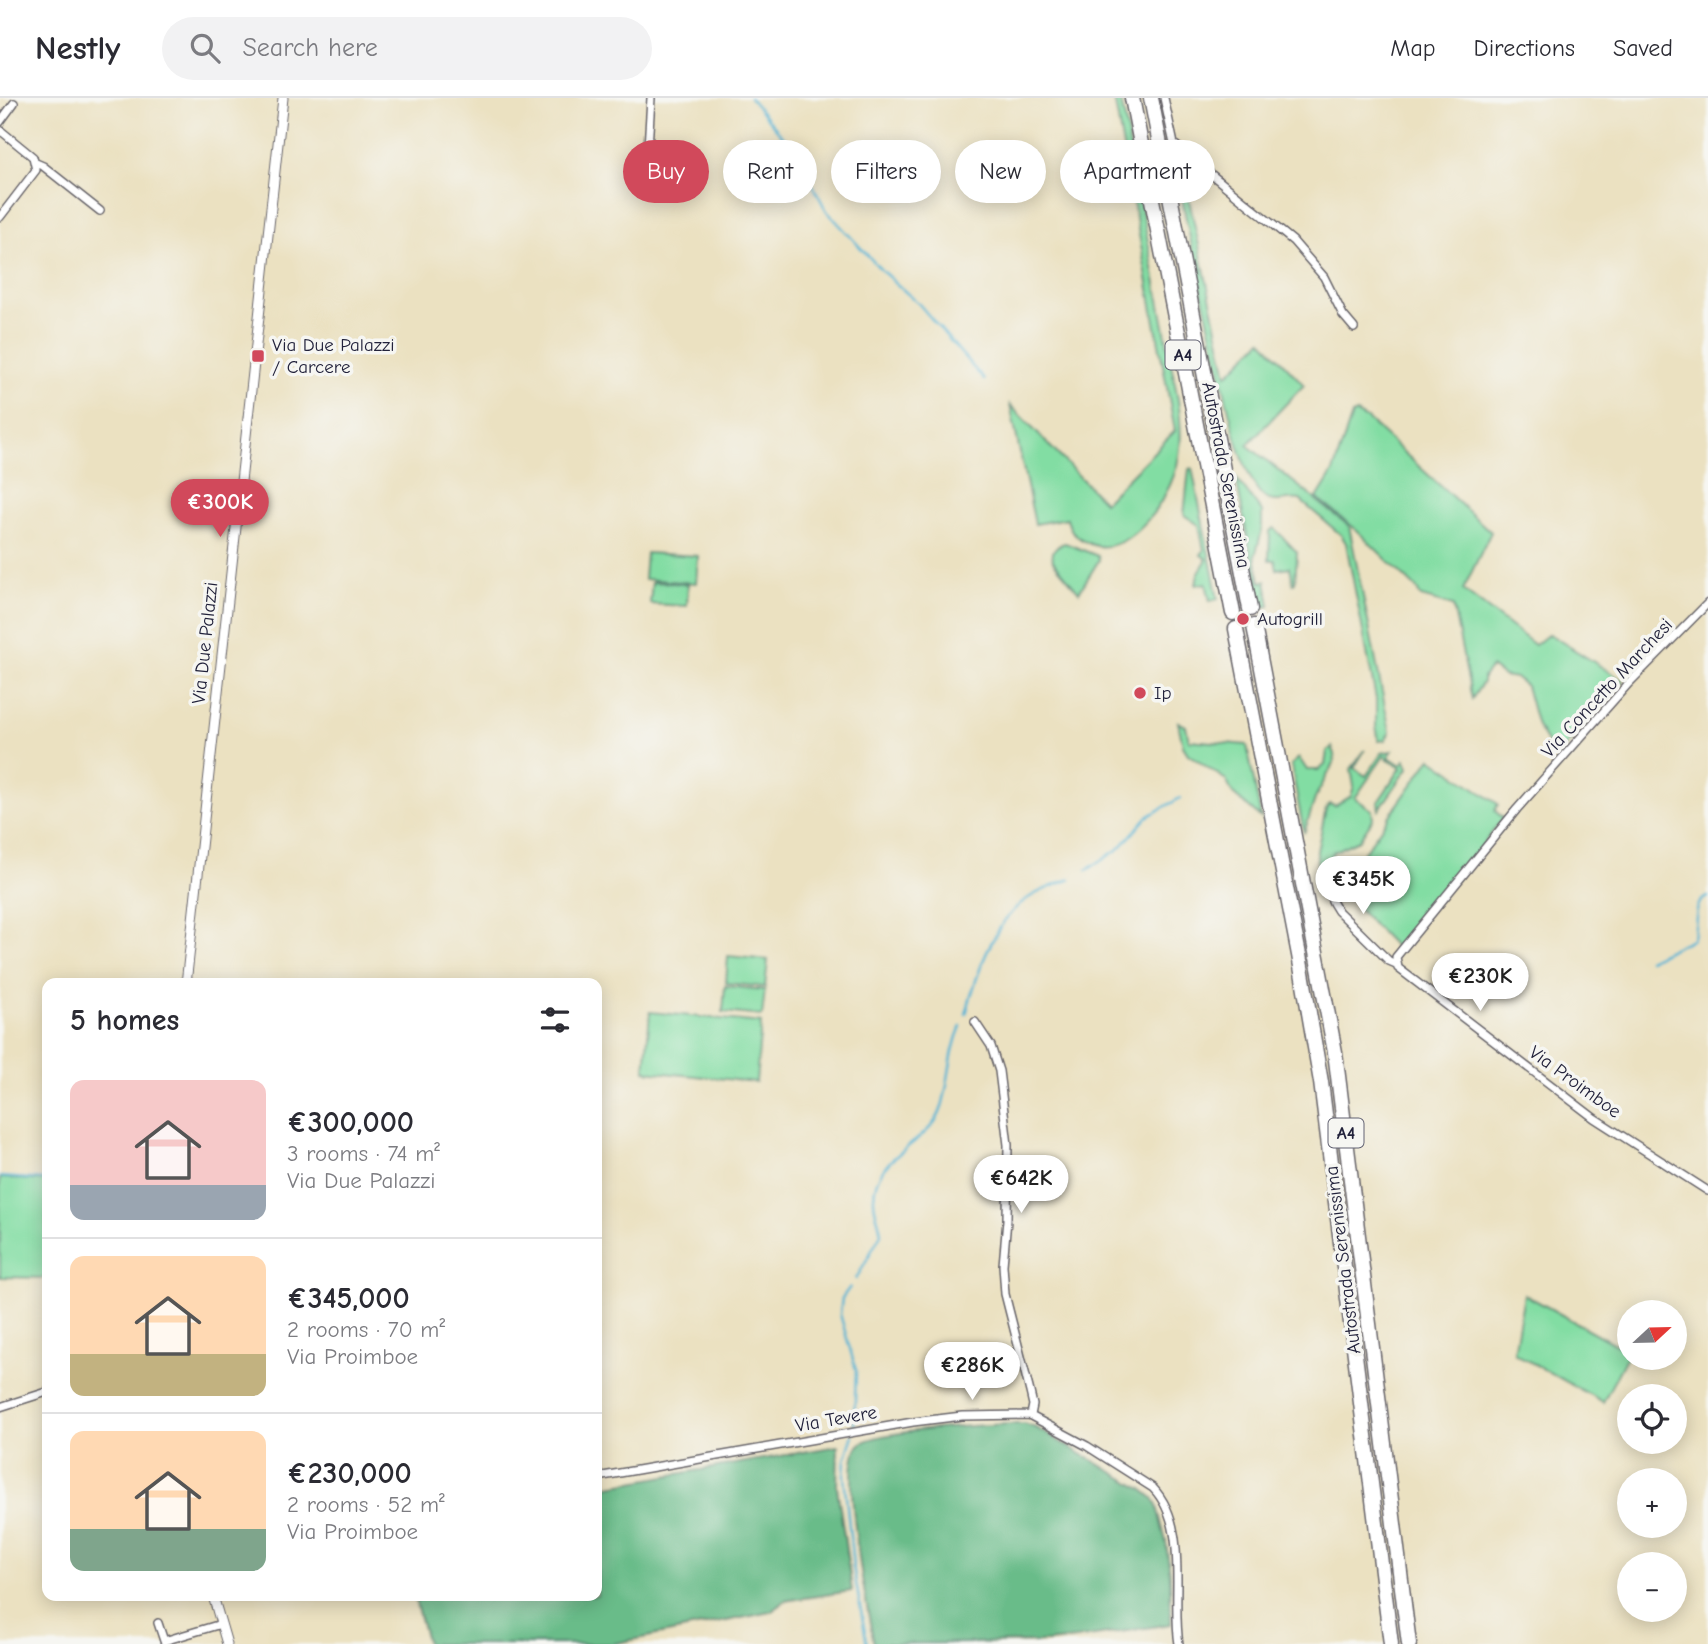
<!DOCTYPE html>
<html lang="en">
<head>
<meta charset="utf-8">
<style>
  :root { --surface:#fff; --page:#f2f2f3; --text:#2b2b33; --muted:#7c7c81; --line:#e1e1e2; --accent:#d1495b }
  body { margin:0; font-family:"Comic Neue",sans-serif; background:var(--page); color:var(--text); height:100vh; display:flex; flex-direction:column; font-size:26px; white-space:nowrap }
  * { box-sizing:border-box; margin:0 }
  p { font-size:23px; color:var(--muted) }
  .icon { flex:none; width:38px; height:38px; fill:none; stroke:currentColor; stroke-width:2; stroke-linecap:round; stroke-linejoin:round }
  .map { position:relative; flex:1; overflow:hidden }
  .details { position:absolute; left:42px; top:880px; width:560px; height:623px; display:flex; flex-direction:column; background:var(--surface); border-radius:14px; box-shadow:0 4px 18px #0003 }
  .details>* { flex:none }
  .banner { position:absolute; left:623px; top:42px; width:665px; height:63px; display:flex; gap:14px }
  .needle { width:46px; rotate:68deg }
  .buttons { position:absolute; left:1617px; top:1202px; display:grid; gap:14px }
  .buttons a { display:grid; place-items:center; width:70px; height:70px; border-radius:50%; background:var(--surface); box-shadow:0 4px 18px #0003; font-size:35px }
  .price { position:absolute; translate:-50% -60px; padding:0 16px; border-radius:24px; background:#fff; color:#222; font-size:23px; line-height:46px; filter:drop-shadow(0 2px 4px #0008) }
  .price::after { content:''; position:absolute; left:50%; top:42px; width:21px; height:16px; margin-left:-10px; background:inherit; clip-path:polygon(0 0,100% 0,50% 100%) }
  .price.active { background:var(--accent); color:#fff }
  ul { padding:0; list-style:none }
  li { display:flex; align-items:center; gap:21px; height:175px; padding:0 28px }
  li+li { border-top:2px solid var(--line) }
  li span { display:grid; place-items:center; flex:none; width:196px; height:140px; border-radius:14px; color:#555 }
  li>.icon { margin-inline-start:auto }
  span .icon { width:84px; height:84px; fill:#fffc; stroke-width:1 }
  li b { font-size:30px }
  h2 { display:flex; justify-content:space-between; align-items:center; height:84px; padding:0 28px; font-size:30px }
  .chip { padding:0 24px; border-radius:32px; background:var(--surface); box-shadow:0 4px 18px #0003; font-size:24px; line-height:63px }
  .chip.active { background:var(--accent); color:#fff }
  header { display:flex; align-items:center; gap:42px; box-sizing:border-box; height:98px; padding:0 35px; background:var(--surface); border-bottom:2px solid var(--line) }
  header strong { font-size:33px }
  nav { display:flex; gap:38px; margin-inline-start:auto; font-size:24px }
  .search { width:490px; height:63px; background:var(--page); display:flex; align-items:center; gap:18px; box-sizing:border-box; padding:0 24px; border-radius:38px; color:var(--muted); font-size:26px }
  .map>svg:first-child { display:block }
  .green { fill:#82dda3; stroke:#52806f; stroke-width:2 }
  .forest { fill:#69bc89; stroke:#466f62; stroke-width:2 }
  .lines { fill:none; stroke-linecap:round; stroke-linejoin:round }
  .stream { stroke:#55b4d4; stroke-width:2.5 }
  .minor-casing { stroke:#68656a; stroke-width:10 }
  .tertiary-casing { stroke:#68656a; stroke-width:11 }
  .motorway-casing { stroke:#68656a; stroke-width:17 }
  .minor { stroke:#fff; stroke-width:7 }
  .tertiary { stroke:#fff; stroke-width:9 }
  .motorway { stroke:#fff; stroke-width:14 }
  .poi-dot { fill:#d1495b; stroke:#f6f6f2; stroke-width:2.5 }
  .labels { text-anchor:middle; dominant-baseline:central; stroke-width:7; stroke-linejoin:round; paint-order:stroke }
  .shield { fill:#f6f6f2; stroke:#626272; stroke-width:2 }
  .shield-label { font-size:18px; font-weight:bold; fill:#22223b }
  .poi-label { font-size:19px; fill:#22223b; stroke:#f6f6f2; text-anchor:start }
  .street-label { font-size:19px; fill:#22223b; stroke:#f6f6f2 }
</style>
</head>
<body>
<header>
<strong>Nestly</strong>
<div class="search"><svg class="icon" aria-label="search" viewBox="0 0 24 24"><circle cx="10" cy="10" r="6"/><path d="M15 15l6 6"/></svg>Search here</div>
<nav><a>Map</a><a>Directions</a><a>Saved</a></nav>
</header>
<div class="map">
<svg width="1708" height="1546" viewBox="0 0 1708 1546">
  <rect width="100%" height="100%" fill="#f6f6f2"/>
  <filter id="ink" filterUnits="userSpaceOnUse"><feTurbulence type="fractalNoise" baseFrequency=".0143" numOctaves="2"/><feDisplacementMap in="SourceGraphic" scale="14" xChannelSelector="R" yChannelSelector="G"/><feConvolveMatrix kernelMatrix="1 2 1 2 8 2 1 2 1" color-interpolation-filters="sRGB"/></filter>
  <filter id="wash" filterUnits="userSpaceOnUse"><feTurbulence type="fractalNoise" baseFrequency=".00686" numOctaves="4" result="noise"/><feDisplacementMap in="SourceGraphic" scale="28" xChannelSelector="R" yChannelSelector="G"/><feGaussianBlur stdDeviation="1.57" result="paint"/><feColorMatrix in="noise" values="0 0 0 0 0 0 0 0 0 0 0 0 0 0 0 0 0 1.4 0 .05"/><feComposite in="paint" operator="in"/></filter>
  <g filter="url(#wash)">
    <rect width="100%" height="100%" fill="#ebe1c1"/>
    <!-- green -->
    <path class="green" d="M1114 0H1120L1124 17 1178 302C1182 332 1183 359 1170 387 1157 415 1122 463 1086 444 1075 438 1069 432 1067 420L1035 426 1010 307 1104 404 1175 333Z
      M1183 74 1227 277 1262 242 1304 287 1247 347 1349 428 1390 634 1385 642 1379 643 1376 628V601L1346 445 1341 437 1300 402C1288 399 1276 408 1264 399 1241 381 1225 294 1218 264 1203 201 1189 138 1177 75Z
      M1356 315 1367 321 1491 434 1463 492 1535 547 1549 536 1624 583 1556 659 1537 628 1526 588 1516 580 1503 578 1491 569 1483 579V584L1472 601 1453 508 1421 499 1417 491 1353 429 1317 400 1333 374 1352 317Z
      M1192 370 1218 501 1210 503 1206 485 1196 487 1198 476 1207 461 1201 457 1204 452 1199 427 1184 417 1189 371Z
      M1236 380 1262 414V432L1255 458 1260 484 1266 483 1270 508 1261 510Z
      M1274 430 1297 454 1295 484 1293 485 1290 469 1277 471 1275 462H1269L1270 433Z
      M1065 445 1098 458 1099 462 1079 494 1053 463C1051 452 1055 448 1065 445Z
      M646 455 698 458 696 485 644 481Z
      M652 484 688 486 687 508 650 506Z
      M1178 624 1186 628 1189 642 1247 647 1261 720 1233 696 1226 682 1188 656 1183 648Z
      M1332 649 1335 656 1334 665 1316 698 1304 735 1291 667 1299 660 1307 672H1318L1325 667 1327 653Z
      M1365 652 1354 670 1366 678 1382 655 1392 653 1389 659 1401 667 1405 662 1408 670 1379 712 1378 704 1401 670 1384 658 1355 700 1372 712 1373 721 1359 742 1333 754 1323 774 1322 781 1317 782V753L1326 710 1329 706 1335 708 1351 698 1354 688 1351 671Z
      M1431 660 1498 706 1495 713 1503 720 1473 760 1396 850 1356 809 1369 791 1349 775Z
      M728 858 768 862 765 889 726 885Z
      M725 888 765 892 762 918 723 914Z
      M650 914 761 925 756 984 645 973Z
      M0 1080 47 1083V1180L0 1179Z
      M1524 1196 1629 1254 1603 1304 1514 1255Z"/>
    <!-- forest -->
    <path class="forest" d="M1008 1326H1025L1036 1330 1142 1391 1153 1400 1157 1408 1166 1444 1170 1476 1171 1526 1076 1541 1047 1544 874 1546C868 1515 838 1365 860 1346 874 1333 983 1327 1008 1326Z
      M838 1348 837 1389 852 1493 784 1503 771 1514 612 1546H427L414 1498H597V1390Z"/>
    <g class="lines">
      <!-- stream -->
      <path class="stream" d="M750 0 796 54 826 112 883 174 918 205 984 282
        M1087 772 1120 750 1147 719 1180 700
        M1648 862 1692 841C1699 827 1691 804 1708 799
        M966 916C976 878 994 820 1030 799 1042 791 1057 787 1070 781
        M0 1079 47 1082
        M856 1181 881 1136C880 1123 873 1112 874 1099 875 1055 929 1047 941 1012 950 984 949 955 961 928
        M850 1189 842 1200 840 1216 856 1272 854 1330
        M853 1337 845 1362 844 1378 853 1468 867 1546"/>
    </g>
  </g>
  <g filter="url(#ink)">
    <g class="lines">
      <!-- minor casing -->
      <g class="minor-casing">
        <path id="minor" d="M1164 0 1174 46 1293 143 1324 179 1343 217 1354 230
          M0 24 14 5
          M0 32 33 59 36 72 0 119
          M36 65 43 68 100 113
          M647 66 651 0
          M1708 505 1629 585 1517 711 1396 859 1398 870 1594 1020 1708 1093
          M1329 769C1324 784 1329 800 1338 813L1389 863 1396 866
          M975 924 991 948 999 973 1008 1047 1007 1122 1003 1167 1005 1196 1030 1294 1033 1307 1031 1317
          M0 1309 47 1294
          M597 1379 913 1324 962 1318 1029 1317 1087 1348 1153 1390C1190 1429 1171 1498 1179 1546
          M158 1525 164 1543 221 1526"/>
      </g>
      <!-- tertiary casing -->
      <g class="tertiary-casing">
        <path id="tertiary" d="M186 886 283 0
          M213 1498 227 1546"/>
      </g>
      <!-- motorway casing -->
      <g class="motorway-casing">
        <path id="motorway" d="M1132 0 1233 515
          M1151 0 1250 511
          M1254 528 1335 954 1409 1546
          M1236 531 1299 857 1321 984 1391 1546"/>
      </g>
      <!-- minor -->
      <use href="#minor" class="minor"/>
      <!-- tertiary -->
      <use href="#tertiary" class="tertiary"/>
      <!-- motorway -->
      <use href="#motorway" class="motorway"/>
    </g>
  </g>
  <!-- markers -->
  <g class="poi-dot">
    <rect x="251" y="251" width="14" height="14" rx="3.5"/>
    <circle cx="1243" cy="521" r="7"/>
    <circle cx="1140" cy="595" r="7"/>
  </g>
  <g class="labels">
    <!-- shield labels -->
    <g class="shield">
      <rect x="1165.5" y="242.5" width="35" height="29" rx="5"/>
      <rect x="1328.5" y="1020.5" width="35" height="29" rx="5"/>
    </g>
    <g class="shield-label">
      <text x="1183" y="257">A4</text>
      <text x="1346" y="1035">A4</text>
    </g>
    <!-- poi labels -->
    <g class="poi-label">
      <text x="272" y="247">Via Due Palazzi<tspan x="272" dy="22">/ Carcere</tspan></text>
      <text x="1257" y="521">Autogrill</text>
      <text x="1154" y="595">Ip</text>
    </g>
    <!-- street labels -->
    <g class="street-label">
      <text transform="translate(1226 377) rotate(79)">Autostrada Serenissima</text>
      <text transform="translate(205 545) rotate(-84)">Via Due Palazzi</text>
      <text transform="translate(1607 590) rotate(-47)">Via Concetto Marchesi</text>
      <text transform="translate(1575 984) rotate(36)">Via Proimboe</text>
      <text transform="translate(1343 1162) rotate(-97)">Autostrada Serenissima</text>
      <text transform="translate(836 1321) rotate(-10)">Via Tevere</text>
    </g>
  </g>
</svg>
<div class="buttons">
<a><svg class="needle" viewBox="-14 -14 28 28"><path d="M0-13l5 13h-10z" fill="#e53935"/><path d="M0 13l5-13h-10z" fill="#7c7c81"/></svg></a>
<a><svg class="icon" aria-label="locate" viewBox="0 0 24 24"><circle cx="12" cy="12" r="6"/><path d="M12 2v4M12 18v4M2 12h4M18 12h4"/></svg></a>
<a>+</a>
<a>−</a>
</div>
<b class="price active" style="left:220px;top:441px">€300K</b>
<b class="price" style="left:1363px;top:818px">€345K</b>
<b class="price" style="left:1480px;top:915px">€230K</b>
<b class="price" style="left:1021px;top:1117px">€642K</b>
<b class="price" style="left:972px;top:1304px">€286K</b>
<div class="banner">
<a class="chip active">Buy</a>
<a class="chip">Rent</a>
<a class="chip">Filters</a>
<a class="chip">New</a>
<a class="chip">Apartment</a>
</div>
<section class="details">
<h2>5 homes<svg class="icon" aria-label="filters" viewBox="0 0 24 24"><path d="M4 7h16M4 17h16"/><circle cx="9" cy="7" r="2"/><circle cx="15" cy="17" r="2"/></svg></h2>
<ul>
<li><span style="background:linear-gradient(#f6c9c9 75%,#9aa5b1 0)"><svg class="icon" aria-label="home" viewBox="0 0 24 24"><path d="M3 11l9-7 9 7M6 9v11h12V9"/></svg></span><div><b>€300,000</b><p>3 rooms · 74 m²</p><p>Via Due Palazzi</p></div></li>
<li><span style="background:linear-gradient(#ffd9b3 70%,#c2b280 0)"><svg class="icon" aria-label="home" viewBox="0 0 24 24"><path d="M3 11l9-7 9 7M6 9v11h12V9"/></svg></span><div><b>€345,000</b><p>2 rooms · 70 m²</p><p>Via Proimboe</p></div></li>
<li><span style="background:linear-gradient(#ffd9b3 70%,#7fa58c 0)"><svg class="icon" aria-label="home" viewBox="0 0 24 24"><path d="M3 11l9-7 9 7M6 9v11h12V9"/></svg></span><div><b>€230,000</b><p>2 rooms · 52 m²</p><p>Via Proimboe</p></div></li>
</ul>
</section>
</div>
</body>
</html>
